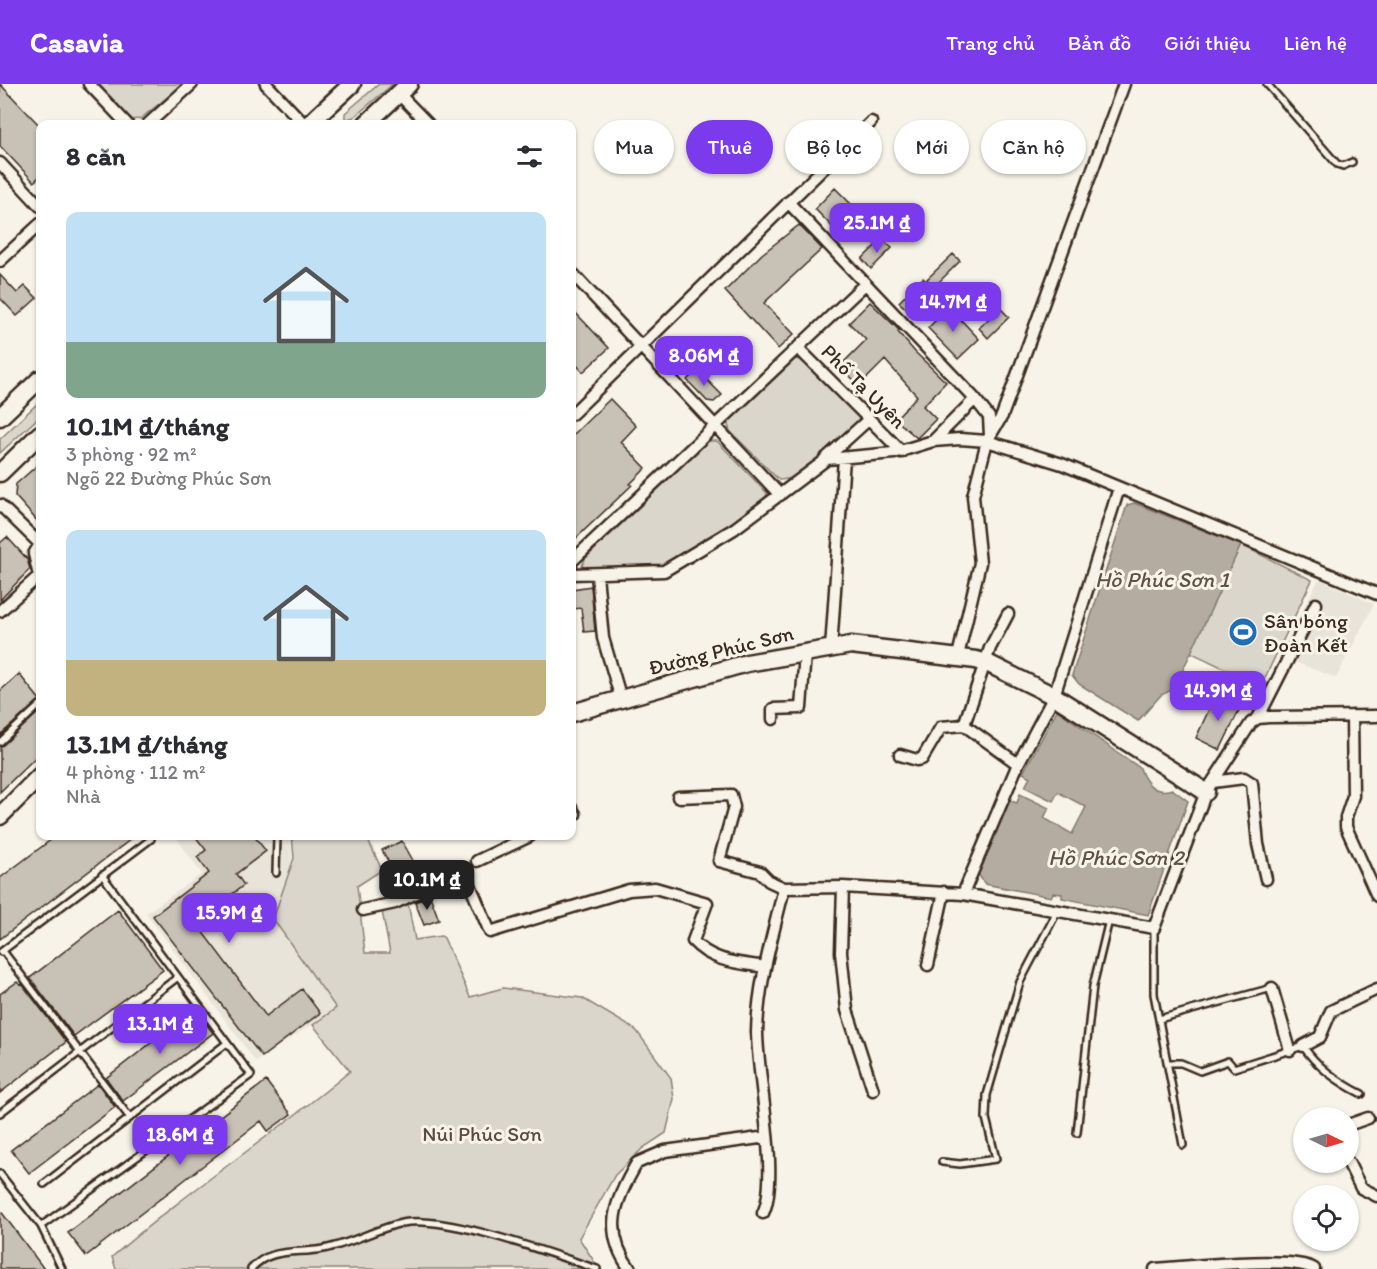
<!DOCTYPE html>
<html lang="vi">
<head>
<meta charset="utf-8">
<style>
  :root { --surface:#fff; --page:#f7f7f7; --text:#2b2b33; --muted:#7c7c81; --accent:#7c3aed }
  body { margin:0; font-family:Itim,sans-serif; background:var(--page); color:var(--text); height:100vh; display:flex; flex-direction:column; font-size:22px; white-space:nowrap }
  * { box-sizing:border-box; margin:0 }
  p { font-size:20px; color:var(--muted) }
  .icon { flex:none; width:33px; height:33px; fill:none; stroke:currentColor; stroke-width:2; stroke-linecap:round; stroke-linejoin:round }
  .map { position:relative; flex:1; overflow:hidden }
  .panel { position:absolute; left:36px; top:36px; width:540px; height:720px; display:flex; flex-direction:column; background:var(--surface); border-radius:12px; box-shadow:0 2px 4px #0004 }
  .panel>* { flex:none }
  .guide { position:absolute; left:594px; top:36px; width:570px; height:54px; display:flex; gap:12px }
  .needle { width:39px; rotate:95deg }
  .fabs { position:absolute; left:1293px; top:1023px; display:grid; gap:12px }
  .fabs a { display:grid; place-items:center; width:66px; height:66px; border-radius:50%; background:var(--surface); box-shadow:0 2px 4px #0004; font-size:30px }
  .price { position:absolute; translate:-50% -51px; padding:0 14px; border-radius:12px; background:var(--accent); color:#fff; font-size:20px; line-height:39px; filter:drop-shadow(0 2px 3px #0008) }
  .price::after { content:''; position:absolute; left:50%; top:36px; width:18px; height:14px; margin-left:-9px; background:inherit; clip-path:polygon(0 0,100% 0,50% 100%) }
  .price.on { background:#222; color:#fff }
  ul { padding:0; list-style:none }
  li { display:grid; align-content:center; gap:12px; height:318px; padding:0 30px }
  li span { display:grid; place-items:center; height:186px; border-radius:12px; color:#555 }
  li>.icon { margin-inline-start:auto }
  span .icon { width:108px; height:108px; fill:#fffc; stroke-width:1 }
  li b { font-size:26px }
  h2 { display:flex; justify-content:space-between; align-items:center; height:72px; padding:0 30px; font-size:26px }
  .pill { padding:0 21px; border-radius:27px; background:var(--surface); box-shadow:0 2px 4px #0004; font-size:21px; line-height:54px }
  .pill.on { background:var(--accent); color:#fff }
  header { display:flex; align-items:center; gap:36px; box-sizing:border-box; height:84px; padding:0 30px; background:var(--accent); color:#fff }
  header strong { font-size:28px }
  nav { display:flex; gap:33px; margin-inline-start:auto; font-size:21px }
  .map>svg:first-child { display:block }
  .built { fill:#e9e4d9 }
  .green { fill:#dbd6cb; stroke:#8b8074; stroke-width:1.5 }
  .water { fill:#b4aca0; stroke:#84786c; stroke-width:1.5 }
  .building { fill:#c8c1b6; stroke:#3b2a1e; stroke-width:1.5 }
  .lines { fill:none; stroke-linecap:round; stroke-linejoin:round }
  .lane-casing { stroke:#3b2a1e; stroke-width:10 }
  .street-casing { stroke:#3b2a1e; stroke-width:15 }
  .secondary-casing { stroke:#3b2a1e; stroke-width:21 }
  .lane { stroke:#f7f3e8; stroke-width:5 }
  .street { stroke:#f7f3e8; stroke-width:10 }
  .secondary { stroke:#f7f3e8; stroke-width:16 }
  .labels { text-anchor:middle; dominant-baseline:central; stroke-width:6; stroke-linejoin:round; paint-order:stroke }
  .street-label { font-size:21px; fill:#3b2a1e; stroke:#f7f3e8 }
  .poi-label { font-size:21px; fill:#3b2a1e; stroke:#f7f3e8; text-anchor:start }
  .park-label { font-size:21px; fill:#5b4c41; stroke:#f7f3e8 }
  .water-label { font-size:22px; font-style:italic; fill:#5f5145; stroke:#f7f3e8 }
</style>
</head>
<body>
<header>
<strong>Casavia</strong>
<nav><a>Trang chủ</a><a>Bản đồ</a><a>Giới thiệu</a><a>Liên hệ</a></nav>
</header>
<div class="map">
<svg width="1377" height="1185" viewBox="0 0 1377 1185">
  <rect width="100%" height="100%" fill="#f7f3e8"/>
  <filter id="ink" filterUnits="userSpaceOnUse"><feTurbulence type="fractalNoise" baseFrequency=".0167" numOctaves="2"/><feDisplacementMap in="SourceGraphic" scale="12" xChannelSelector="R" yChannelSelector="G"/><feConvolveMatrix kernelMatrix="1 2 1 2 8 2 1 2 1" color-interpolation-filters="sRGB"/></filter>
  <g filter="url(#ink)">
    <!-- built -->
    <path class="built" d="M1319 495 1374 520 1336 594 1279 572Z
      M175 752H290L292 775 273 835 336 924 256 978 146 829 202 790Z"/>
    <!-- green -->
    <path class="green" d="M94 0H184L140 35 128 36Z
      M379 0H393L354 33 345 36V29Z
      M794 275 804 277 860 334C840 357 813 395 779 396L730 347 727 337Z
      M40 317V332L0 369V355Z
      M708 357H717L767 409 765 418 672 478 660 481 586 487 582 482 585 475Z
      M1241 461 1312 496 1261 602 1190 568Z
      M292 752H366L382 786 357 802 365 869H390L382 827 408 819 415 856 441 852 444 854 470 913 503 904 582 914 636 946 671 994 674 1015 666 1049 643 1064 615 1091 579 1154 599 1185H116L112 1173C188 1106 273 1052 350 987L313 941 336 924 273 835 294 774Z"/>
    <!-- water -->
    <path class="water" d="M1134 419 1241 461 1174 605 1161 611 1138 637 1079 600 1072 591 1127 421Z
      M1057 626 1140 684C1145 699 1155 711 1172 705L1188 717 1148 831 1062 814V810L1053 809 1051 813 985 800 977 789 1008 716 1017 719 1020 710 1049 724 1044 734 1072 750 1086 723 1058 708 1053 717 1025 703 1030 693 1023 689Z"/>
    <!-- building -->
    <path class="building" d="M0 0 40 42V92L34 98 0 62Z
      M835 104 865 134 844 155 815 125Z
      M799 141 822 165 764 219 794 250 778 265 725 207 762 170Z
      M882 155 892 164 871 185 862 175Z
      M953 170 960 177 934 203 927 195Z
      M0 191 17 209 25 202 37 214 17 232 0 214Z
      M923 194 931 202 907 226 899 218Z
      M870 218 900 247 898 248 915 268 946 298 923 322 936 335 917 354 895 335 917 312 885 276 860 301 839 283 866 256 849 239Z
      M949 223 979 255 958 275 928 244Z
      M1000 224 1009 233 988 254 979 244Z
      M572 225 609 264 583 288 572 276Z
      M697 286 722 311 714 318 707 317 687 296Z
      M610 315 636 342 621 358 646 384 630 400 632 401 572 458V352Z
      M40 379V440L15 412 16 400Z
      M7 453 27 475 30 485 0 516V459Z
      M591 502 595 547 584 548 581 524 573 525 572 505Z
      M19 590 40 616 0 651V607Z
      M1216 610 1241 622 1220 666 1196 654Z
      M40 627V669L0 708V663Z
      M56 752H135L0 855V794Z
      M195 752H254L266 767 236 790 244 801 195 838 266 932 302 905 320 929 262 973 153 832 209 789 197 773 206 766Z
      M402 757 415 780 404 784 410 804 390 812 383 792 394 788 382 766Z
      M430 812 439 836 424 841 415 818Z
      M118 826 163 886 74 952 30 894Z
      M17 898 20 901 22 900 66 958 0 1009V910Z
      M195 925 213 949 123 1017 106 994Z
      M266 997 291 1030 268 1047 261 1037 86 1172 68 1149Z
      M98 1000 115 1023 29 1089 11 1066Z
      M0 1126 44 1185H0Z"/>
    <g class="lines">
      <!-- lane casing -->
      <g class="lane-casing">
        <path id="lane" d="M1267 0 1337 80 1343 82 1352 78
          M0 658 40 621
          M276 789 277 752
          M1154 844V910L1183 1061
          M3 867 130 1034
          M1 868 151 755 149 752
          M1159 935 1272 904
          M1167 979H1181L1200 987 1228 977 1234 984 1303 962C1317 983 1340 999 1362 1010
          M0 1029 178 893
          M1077 1049 1093 902 1109 836
          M942 1078 960 1080 996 1075 986 1034 987 1011 1020 898 1058 826
          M0 1090 41 1142 62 1185
          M44 1100 227 959
          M41 1142 251 991 102 791
          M251 1185C270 1163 297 1170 323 1165 351 1160 375 1145 402 1139 446 1130 551 1170 597 1185"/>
      </g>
      <!-- street casing -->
      <g class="street-casing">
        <path id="street" d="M89 0 127 40
          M266 0 304 40
          M399 10 428 40
          M148 40 192 0
          M0 79 40 122
          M788 118 975 315 989 333 990 352
          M0 177 40 140
          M572 189 780 411
          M798 264 902 368
          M572 330 871 38
          M933 357 975 315
          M824 376 868 336
          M0 421 40 460
          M572 477 865 200
          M572 490 664 487 734 445 827 375 894 369 933 357 960 355 987 357 1062 380 1377 510
          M597 491 603 554 621 615
          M39 492 34 470 40 460
          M0 527 40 491
          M831 565 844 374
          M957 576 980 479 973 412 987 357 1002 332 1124 0
          M1352 632 1353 712 1346 733V743L1377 812
          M1258 634 1316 520
          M773 635V625L801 624 805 569
          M964 641 1018 680
          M900 671 917 676 922 675 941 643 964 641 990 564 1008 530
          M1213 698 1244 694 1252 699 1258 760 1266 795
          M678 713 731 711 734 723 719 777 760 788 769 797 784 804 843 803 963 810 1154 844 1206 708 1251 639 1258 634 1269 633 1377 632
          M572 725 575 730 572 732
          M477 777 530 752
          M843 803 841 868 847 926 873 1006
          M963 810 1018 680 1054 612 1119 404
          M363 826 395 819 464 787 490 848 629 806 655 804 707 819 693 857C712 878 739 879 765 883
          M928 881 944 808
          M1272 904 1290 966
          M1303 962 1320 953 1331 927 1377 905
          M1348 1041 1368 1034
          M1348 1078 1361 1104 1377 1112
          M763 1129C780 1094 757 992 757 948 758 899 773 851 784 804
          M630 1185C602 1147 615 1116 637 1079L665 1067 767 1053
          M1155 1185C1185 1183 1293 1171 1314 1185"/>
      </g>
      <!-- secondary casing -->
      <g class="secondary-casing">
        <path id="secondary" d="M309 40 352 0
          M366 40 409 0
          M0 333 40 295
          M0 389 40 350
          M572 629 747 579 851 561 976 576 987 579 1054 612 1206 708
          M0 732 40 692"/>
      </g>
      <!-- lane -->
      <use href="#lane" class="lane"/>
      <!-- street -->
      <use href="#street" class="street"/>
      <!-- secondary -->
      <use href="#secondary" class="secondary"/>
    </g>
  </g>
  <!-- icons -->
  <defs>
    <g id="stadium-disc" transform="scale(1.5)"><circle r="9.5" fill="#1f6fb2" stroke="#f7f3e8"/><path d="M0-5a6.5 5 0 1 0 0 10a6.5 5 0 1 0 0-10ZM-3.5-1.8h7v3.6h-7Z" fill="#fff"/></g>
  </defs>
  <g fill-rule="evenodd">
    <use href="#stadium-disc" x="1243" y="548"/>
  </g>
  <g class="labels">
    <!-- street labels -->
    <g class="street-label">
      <text transform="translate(864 302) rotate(45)">Phố Tạ Uyên</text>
      <text transform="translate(721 566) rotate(-14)">Đường Phúc Sơn</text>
    </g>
    <!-- poi labels -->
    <g class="poi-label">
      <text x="1264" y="536">Sân bóng<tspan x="1264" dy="24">Đoàn Kết</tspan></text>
    </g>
    <!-- park labels -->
    <g class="park-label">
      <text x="482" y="1049">Núi Phúc Sơn</text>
    </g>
    <!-- water labels -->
    <g class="water-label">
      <text x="1162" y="495">Hồ Phúc Sơn 1</text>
      <text x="1116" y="773">Hồ Phúc Sơn 2</text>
    </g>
  </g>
</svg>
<div class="fabs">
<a><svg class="needle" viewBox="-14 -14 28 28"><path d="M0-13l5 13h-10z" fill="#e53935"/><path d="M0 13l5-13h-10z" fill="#7c7c81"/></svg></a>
<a><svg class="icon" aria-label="locate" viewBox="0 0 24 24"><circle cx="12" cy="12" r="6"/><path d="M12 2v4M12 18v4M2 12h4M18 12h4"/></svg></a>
</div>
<b class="price" style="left:877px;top:170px">25.1M ₫</b>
<b class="price" style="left:953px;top:249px">14.7M ₫</b>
<b class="price" style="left:704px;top:303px">8.06M ₫</b>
<b class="price" style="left:1218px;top:638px">14.9M ₫</b>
<b class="price on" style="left:427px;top:827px">10.1M ₫</b>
<b class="price" style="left:229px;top:860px">15.9M ₫</b>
<b class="price" style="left:160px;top:971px">13.1M ₫</b>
<b class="price" style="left:180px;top:1082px">18.6M ₫</b>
<div class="guide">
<a class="pill">Mua</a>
<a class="pill on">Thuê</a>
<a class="pill">Bộ lọc</a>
<a class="pill">Mới</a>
<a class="pill">Căn hộ</a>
</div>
<section class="panel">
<h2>8 căn<svg class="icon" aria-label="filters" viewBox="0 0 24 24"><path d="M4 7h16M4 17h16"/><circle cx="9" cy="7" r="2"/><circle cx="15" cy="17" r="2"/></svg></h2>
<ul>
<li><span style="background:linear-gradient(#bfe0f5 70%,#7fa58c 0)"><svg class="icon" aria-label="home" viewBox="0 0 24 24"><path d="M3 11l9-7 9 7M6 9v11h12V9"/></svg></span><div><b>10.1M ₫/tháng</b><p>3 phòng · 92 m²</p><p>Ngõ 22 Đường Phúc Sơn</p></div></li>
<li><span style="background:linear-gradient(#bfe0f5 70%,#c2b280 0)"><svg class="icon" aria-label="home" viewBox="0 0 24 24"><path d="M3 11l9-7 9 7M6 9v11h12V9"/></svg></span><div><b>13.1M ₫/tháng</b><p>4 phòng · 112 m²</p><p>Nhà</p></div></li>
</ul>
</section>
</div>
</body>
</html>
